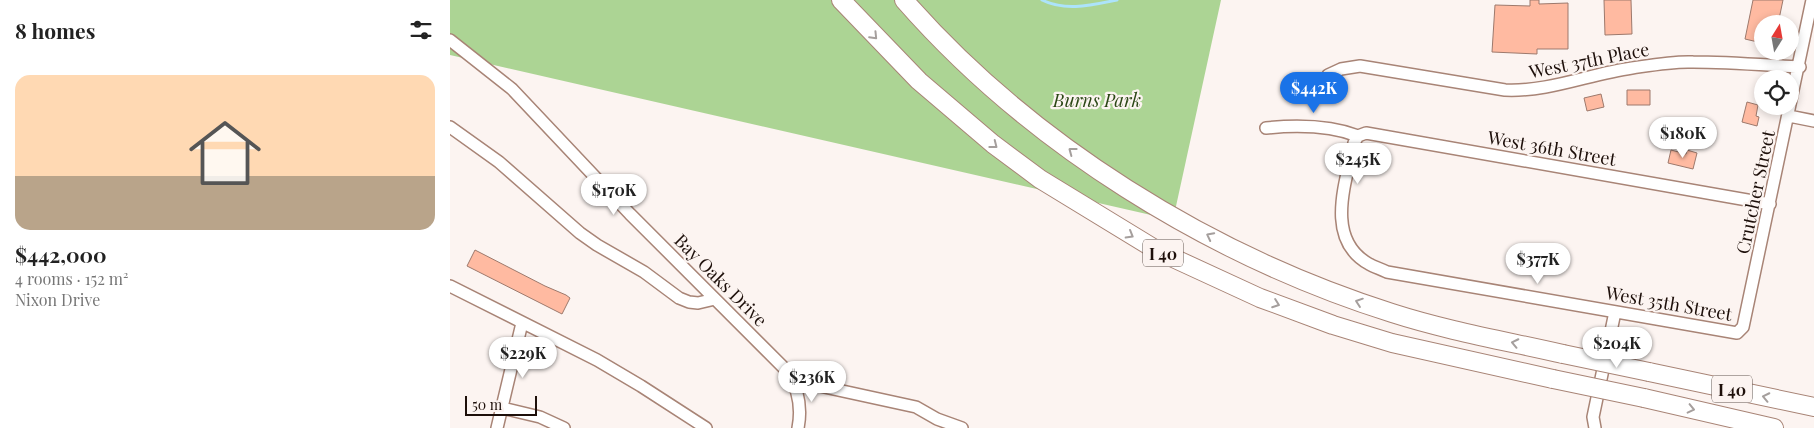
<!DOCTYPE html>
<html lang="en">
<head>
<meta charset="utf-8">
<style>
  :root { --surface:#fff; --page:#f2f2f2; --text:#222; --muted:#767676; --line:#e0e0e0; --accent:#1a73e8 }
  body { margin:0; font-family:"Playfair Display",serif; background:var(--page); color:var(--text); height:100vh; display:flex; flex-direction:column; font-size:19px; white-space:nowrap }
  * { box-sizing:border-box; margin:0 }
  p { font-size:16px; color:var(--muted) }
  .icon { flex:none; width:28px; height:28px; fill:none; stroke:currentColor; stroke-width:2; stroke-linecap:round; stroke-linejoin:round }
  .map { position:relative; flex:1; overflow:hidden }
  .drawer { display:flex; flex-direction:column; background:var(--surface); width:450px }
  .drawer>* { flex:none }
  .needle { width:32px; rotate:11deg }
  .buttons { position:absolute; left:1304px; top:15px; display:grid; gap:10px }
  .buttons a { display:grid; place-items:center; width:45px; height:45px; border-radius:50%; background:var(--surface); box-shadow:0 2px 8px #0003; font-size:25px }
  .scale { position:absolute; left:15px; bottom:12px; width:72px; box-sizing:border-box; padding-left:5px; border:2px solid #1d0f0a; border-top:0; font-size:14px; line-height:18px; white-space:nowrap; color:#1d0f0a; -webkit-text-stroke:4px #fcf4f1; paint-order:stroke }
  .price { position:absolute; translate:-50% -42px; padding:0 11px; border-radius:18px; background:#fff; color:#222; font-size:16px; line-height:32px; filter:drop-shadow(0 1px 2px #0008) }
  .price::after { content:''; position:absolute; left:50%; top:30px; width:15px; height:11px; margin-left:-8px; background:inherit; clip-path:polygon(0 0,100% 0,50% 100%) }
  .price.selected { background:var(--accent); color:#fff }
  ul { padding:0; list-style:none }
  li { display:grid; align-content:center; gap:10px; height:265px; padding:0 15px }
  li+li { border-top:1px solid var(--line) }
  li span { display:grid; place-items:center; height:155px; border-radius:15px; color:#555 }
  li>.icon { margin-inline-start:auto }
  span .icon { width:90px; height:90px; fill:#fffc; stroke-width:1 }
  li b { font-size:21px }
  h2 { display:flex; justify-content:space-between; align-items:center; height:60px; padding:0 15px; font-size:21px }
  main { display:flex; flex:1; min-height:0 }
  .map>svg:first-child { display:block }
  .green { fill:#acd494 }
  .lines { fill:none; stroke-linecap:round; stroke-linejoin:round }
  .stream { stroke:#ace3fb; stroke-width:3 }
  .building { fill:#ffbaa1; stroke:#9d796c }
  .minor-casing { stroke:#a88476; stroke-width:14 }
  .highway-casing { stroke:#a88476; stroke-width:20 }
  .minor { stroke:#fff; stroke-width:11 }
  .highway { stroke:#fff; stroke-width:18 }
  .highway-bridge-casing { stroke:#a88476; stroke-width:20; stroke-linecap:butt }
  .highway-bridge { stroke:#fff; stroke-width:18 }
  .oneway { stroke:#a59f9d }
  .labels { text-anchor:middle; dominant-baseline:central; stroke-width:4.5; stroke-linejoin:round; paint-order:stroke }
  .shield { fill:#fcf4f1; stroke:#60544f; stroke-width:1 }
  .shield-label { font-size:16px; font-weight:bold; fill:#1d0f0a }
  .street-label { font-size:18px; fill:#1d0f0a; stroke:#fcf4f1 }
  .park-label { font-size:18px; font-style:italic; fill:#2b4715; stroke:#fcf4f1 }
</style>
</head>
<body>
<main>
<section class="drawer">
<h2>8 homes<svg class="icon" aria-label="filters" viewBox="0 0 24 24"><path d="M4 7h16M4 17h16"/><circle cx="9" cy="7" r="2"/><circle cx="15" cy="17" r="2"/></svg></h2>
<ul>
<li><span style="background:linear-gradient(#ffd9b3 65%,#b9a48a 0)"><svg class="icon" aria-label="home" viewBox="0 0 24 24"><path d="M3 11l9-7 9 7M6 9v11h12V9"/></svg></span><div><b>$442,000</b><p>4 rooms · 152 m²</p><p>Nixon Drive</p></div></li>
</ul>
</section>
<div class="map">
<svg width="1364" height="428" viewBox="0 0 1364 428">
  <rect width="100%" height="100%" fill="#fcf4f1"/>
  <!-- green -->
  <path class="green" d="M0 0H771L723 220 0 55Z"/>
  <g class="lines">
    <!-- stream -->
    <path class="stream" d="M592 0C616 12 642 5 667 0"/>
  </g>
  <!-- building -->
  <path class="building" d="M1080 0H1089V4L1118 3V49H1087V54L1042 52 1045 5 1080 6Z
    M1154 0H1181L1182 34 1155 35Z
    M1303 0H1333L1328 24H1312V43L1295 39Z
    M1177 90H1200V105H1177Z
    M1151 94 1154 107 1137 111 1134 98Z
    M1297 102 1308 105 1306 116 1309 117 1307 126 1292 122Z
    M1221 150 1236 154 1237 150 1247 153 1243 169 1218 163Z
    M25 250 95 286 116 295 120 298 112 314 17 266Z"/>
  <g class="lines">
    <!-- minor casing -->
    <g class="minor-casing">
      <path id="minor" d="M0 40 62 89 180 214 338 372C348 389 352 408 348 428
        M878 75 891 69 910 66 1055 90C1099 92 1139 74 1182 68 1202 65 1223 61 1243 62 1278 62 1314 65 1350 67
        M1339 116 1364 121
        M0 127 49 162 130 233 147 245 194 272 229 298 239 302 248 303 265 299
        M816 128C846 125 879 125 908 136
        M908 136 904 143C896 182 874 239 919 264 924 267 931 269 937 272L1287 333 1293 327 1362 0
        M908 136 916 133 1320 204
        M0 286 147 360 191 386 256 428
        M342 380 466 407 487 419 512 428
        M52 408 90 417 114 428
        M47 428 72 323
        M1145 428 1143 417 1165 312"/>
    </g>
    <!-- highway casing -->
    <g class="highway-casing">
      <path id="highway" d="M391 0 469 81 543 144 590 179 708 251 810 298 883 325 942 343 1103 379
        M454 0C580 144 759 255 942 313 998 331 1056 341 1113 354
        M1199 372 1364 407
        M1194 398 1324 428"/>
    </g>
    <!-- minor -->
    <use href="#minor" class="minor"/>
    <!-- highway -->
    <use href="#highway" class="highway"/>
    <!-- highway-bridge casing -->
    <g class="highway-bridge-casing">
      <path id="highway-bridge" d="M1113 354 1199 372
        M1103 379 1194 398"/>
    </g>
    <!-- highway-bridge -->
    <use href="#highway-bridge" class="highway-bridge"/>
  </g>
  <!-- one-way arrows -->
  <defs><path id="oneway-chevron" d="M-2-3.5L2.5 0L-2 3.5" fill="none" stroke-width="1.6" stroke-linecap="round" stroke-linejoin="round" transform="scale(1.25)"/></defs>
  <g class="oneway">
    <use href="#oneway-chevron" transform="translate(424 36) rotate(46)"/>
    <use href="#oneway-chevron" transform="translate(544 145) rotate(38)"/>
    <use href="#oneway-chevron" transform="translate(622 151) rotate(-143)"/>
    <use href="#oneway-chevron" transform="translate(680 235) rotate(30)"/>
    <use href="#oneway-chevron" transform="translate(760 236) rotate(-153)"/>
    <use href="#oneway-chevron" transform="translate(909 302) rotate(-161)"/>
    <use href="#oneway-chevron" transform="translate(826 304) rotate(20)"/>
    <use href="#oneway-chevron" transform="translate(1065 343) rotate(-168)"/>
    <use href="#oneway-chevron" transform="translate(1316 397) rotate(-168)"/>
    <use href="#oneway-chevron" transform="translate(1241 409) rotate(13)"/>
  </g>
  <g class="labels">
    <!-- shield labels -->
    <g class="shield">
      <rect x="693" y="239.5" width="40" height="27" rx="4"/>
      <rect x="1262" y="375.5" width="40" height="27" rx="4"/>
    </g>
    <g class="shield-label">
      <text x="713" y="253">I 40</text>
      <text x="1282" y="389">I 40</text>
    </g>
    <!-- street labels -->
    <g class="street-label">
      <text transform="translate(1139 60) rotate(-11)">West 37th Place</text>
      <text transform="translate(1102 148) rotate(10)">West 36th Street</text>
      <text transform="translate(1305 192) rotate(-78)">Crutcher Street</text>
      <text transform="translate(271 280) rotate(45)">Bay Oaks Drive</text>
      <text transform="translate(1219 303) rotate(10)">West 35th Street</text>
    </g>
    <!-- park labels -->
    <g class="park-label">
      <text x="647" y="100">Burns Park</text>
    </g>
  </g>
</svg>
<div class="buttons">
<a><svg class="needle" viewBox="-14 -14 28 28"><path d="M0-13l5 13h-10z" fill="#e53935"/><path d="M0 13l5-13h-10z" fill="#767676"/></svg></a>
<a><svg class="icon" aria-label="locate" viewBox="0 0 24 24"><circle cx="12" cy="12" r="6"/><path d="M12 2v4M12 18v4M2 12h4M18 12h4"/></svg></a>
</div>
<div class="scale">50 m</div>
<b class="price selected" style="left:864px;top:114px">$442K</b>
<b class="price" style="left:1233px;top:159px">$180K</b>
<b class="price" style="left:908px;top:185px">$245K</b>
<b class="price" style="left:164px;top:216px">$170K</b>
<b class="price" style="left:1088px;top:285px">$377K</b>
<b class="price" style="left:1167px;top:369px">$204K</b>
<b class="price" style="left:73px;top:379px">$229K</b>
<b class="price" style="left:362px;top:403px">$236K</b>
</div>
</main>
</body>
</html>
